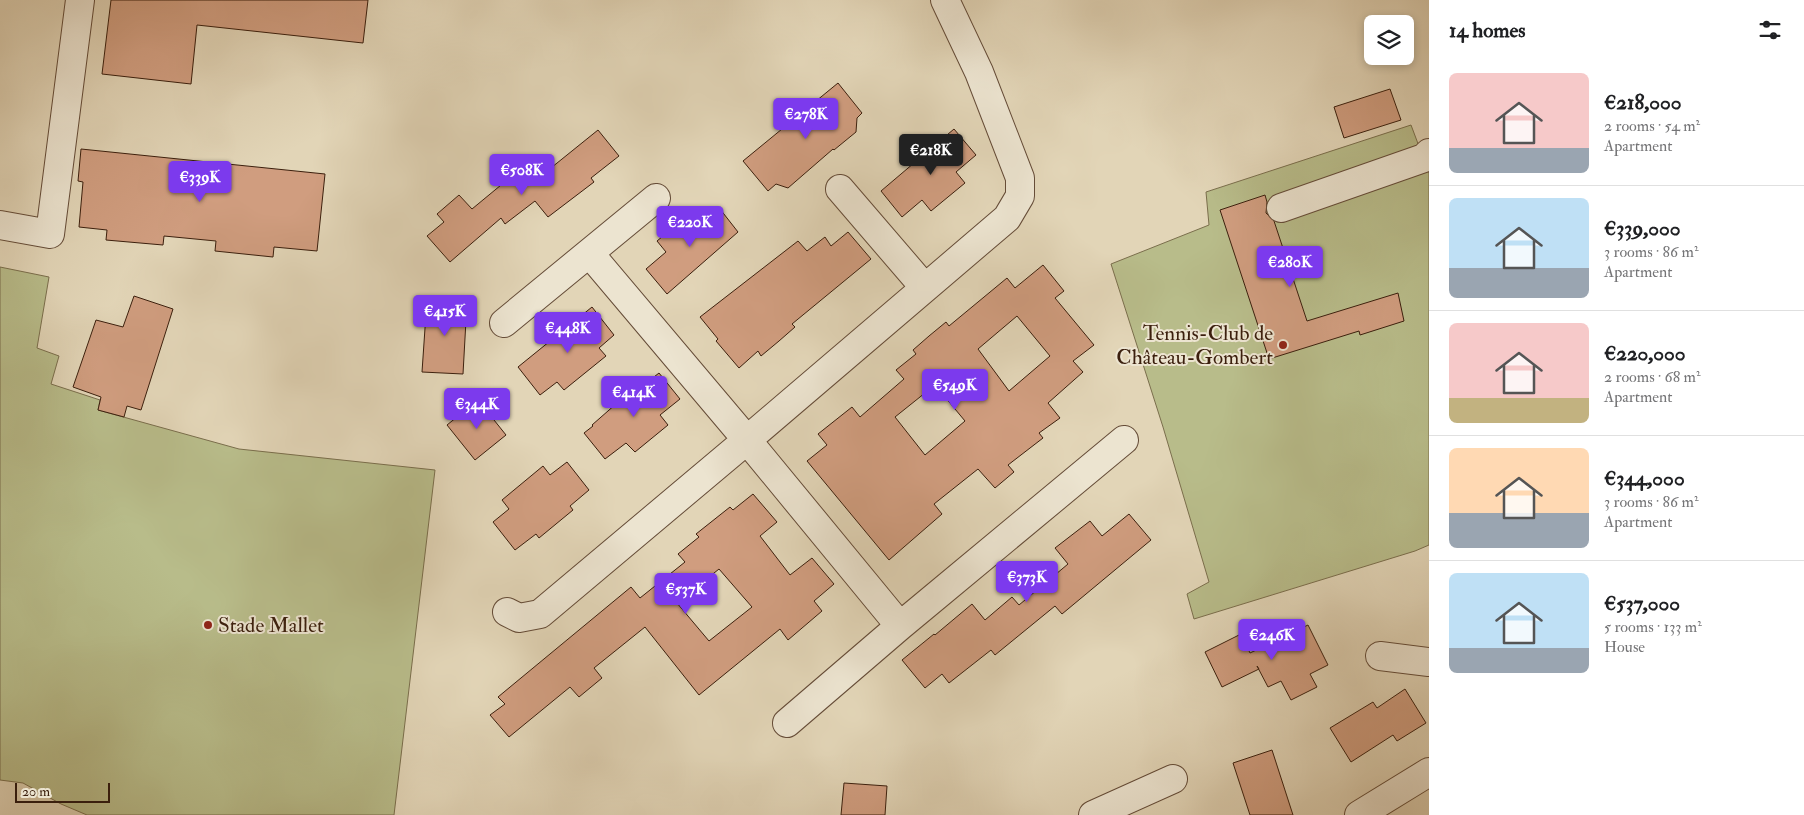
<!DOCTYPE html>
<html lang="en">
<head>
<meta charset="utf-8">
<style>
  :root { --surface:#fff; --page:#f6f6f6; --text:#202124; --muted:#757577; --line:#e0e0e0; --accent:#7c3aed }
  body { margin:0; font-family:"IM FELL Double Pica",serif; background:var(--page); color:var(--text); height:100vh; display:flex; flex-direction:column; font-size:19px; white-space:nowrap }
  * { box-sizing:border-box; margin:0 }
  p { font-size:16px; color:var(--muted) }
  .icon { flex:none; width:28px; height:28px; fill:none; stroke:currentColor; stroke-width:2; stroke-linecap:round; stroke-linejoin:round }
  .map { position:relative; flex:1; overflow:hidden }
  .details { display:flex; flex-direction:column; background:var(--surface); width:375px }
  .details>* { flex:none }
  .fabs { position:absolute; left:1364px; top:15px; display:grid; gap:10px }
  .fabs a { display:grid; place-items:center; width:50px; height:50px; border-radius:8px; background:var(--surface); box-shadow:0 2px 8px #0003; font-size:25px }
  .scale { position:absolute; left:15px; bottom:12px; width:95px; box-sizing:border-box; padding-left:5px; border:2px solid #3b1f0d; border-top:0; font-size:14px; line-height:18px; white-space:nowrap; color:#3b1f0d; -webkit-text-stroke:4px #ece4d0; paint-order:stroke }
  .price { position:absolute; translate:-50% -42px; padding:0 11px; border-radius:5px; background:var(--accent); color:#fff; font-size:16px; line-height:32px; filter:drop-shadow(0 1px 2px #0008) }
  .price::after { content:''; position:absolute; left:50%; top:30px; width:15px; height:11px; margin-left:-8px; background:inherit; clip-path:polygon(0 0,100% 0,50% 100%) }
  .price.on { background:#222; color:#fff }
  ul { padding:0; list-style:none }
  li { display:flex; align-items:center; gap:15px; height:125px; padding:0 20px }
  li+li { border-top:1px solid var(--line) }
  li span { display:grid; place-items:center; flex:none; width:140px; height:100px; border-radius:8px; color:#555 }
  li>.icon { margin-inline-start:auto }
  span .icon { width:60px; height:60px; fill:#fffc; stroke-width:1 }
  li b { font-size:21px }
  h2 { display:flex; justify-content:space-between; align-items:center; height:60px; padding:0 20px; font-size:21px }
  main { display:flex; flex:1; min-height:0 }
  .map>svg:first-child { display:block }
  .green { fill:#b8bc8a; stroke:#7a6e4c }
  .building { fill:#d09d7f; stroke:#3b1f0d; fill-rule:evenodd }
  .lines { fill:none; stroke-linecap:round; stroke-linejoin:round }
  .minor-casing { stroke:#654c38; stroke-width:30 }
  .minor { stroke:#ece4d0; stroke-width:28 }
  .poi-dot { fill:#8f2418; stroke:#ece4d0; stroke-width:2 }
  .labels { text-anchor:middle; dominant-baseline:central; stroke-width:4; stroke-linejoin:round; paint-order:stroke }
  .poi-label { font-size:21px; fill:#3b1f0d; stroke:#ece4d0; text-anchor:end }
</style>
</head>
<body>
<main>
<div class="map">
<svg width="1429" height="815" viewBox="0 0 1429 815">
  <rect width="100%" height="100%" fill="#e2d5b7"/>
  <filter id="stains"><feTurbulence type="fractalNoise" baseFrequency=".004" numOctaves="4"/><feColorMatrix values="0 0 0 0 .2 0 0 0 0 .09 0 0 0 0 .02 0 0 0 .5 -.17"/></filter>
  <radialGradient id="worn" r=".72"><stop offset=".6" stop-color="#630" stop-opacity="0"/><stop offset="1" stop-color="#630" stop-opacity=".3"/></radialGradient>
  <!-- green -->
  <path class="green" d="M1411 125 1429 173V545L1415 551 1194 619 1187 594 1209 582 1163 427 1111 264 1209 225 1206 192Z
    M0 267 49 277 37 348 59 356 51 384 100 400 98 410 239 449 435 470 394 815H87L61 804 23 783 0 780Z"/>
  <!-- building -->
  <path class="building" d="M111 0H368L363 43 197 25 191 84 102 74Z
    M838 83 862 113 857 118 856 132 834 150 833 149 788 188 776 184 768 191 743 161Z
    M1390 89 1401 120 1344 138 1334 107Z
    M954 129 976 155 956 172 965 183 931 211 922 200 902 217 881 191Z
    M598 130 619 156 591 178 594 182 548 217 535 201 505 224 501 218 450 262 427 236 444 222 437 214 459 195 472 209 524 166 536 180Z
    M81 149 325 174 317 251 274 247 273 257 215 251 216 241 164 236 163 245 106 240 107 230 79 227 83 182 78 181Z
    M1265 195 1267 202 1266 213 1274 221 1307 321 1398 293 1404 321 1360 335 1359 331 1269 359 1220 210Z
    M720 209 738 232 667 294 646 269 666 252 657 241 690 214 700 225Z
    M848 232 871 259 792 324 795 327 779 341 761 356 758 351 739 368 716 341 718 339 700 317 798 241 807 251 825 237 831 246Z
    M1043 265 1064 291 1055 298 1094 345 1073 361 1083 372 1048 403 1060 418 1039 433 1043 438 1008 465 1014 472 995 488 978 469 934 504 942 514 889 560 807 461 827 445 818 434 852 407 860 417 904 379 896 370 916 354 913 350 929 336 946 322 949 326 1007 278 1015 288ZM1017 316 1050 356 1009 391 978 349ZM935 385 965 421 925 455 895 417Z
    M134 296 173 309 141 410 127 406 124 417 98 410 101 397 73 387 96 320 123 327Z
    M427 299 467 302 463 374 422 372Z
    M592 307 614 335 599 348 606 356 564 390 557 382 540 395 518 367Z
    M659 373 680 399 660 415 668 425 635 452 626 443 605 459 584 433 593 426 592 425 633 389 635 392Z
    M478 400 506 435 475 460 447 425Z
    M567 462 589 490 570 506 573 510 539 538 536 534 515 550 493 522 509 509 502 500 543 466 550 475Z
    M753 494 777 522 760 536 790 575 812 558 834 584 814 601 822 611 788 640 780 629 699 695 645 627 594 668 602 678 579 697 570 687 509 737 490 715 505 704 498 697 631 587 640 598 685 562 678 554 699 537 696 534 730 507 733 510ZM719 569 752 607 709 641 677 603Z
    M1129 514 1151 540 1062 614 1055 606 995 655 991 650 949 683 942 674 925 688 902 660 934 634 935 635 972 604 985 620 1012 597 1019 605 1068 564 1055 548 1090 521 1102 536Z
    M1308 625 1328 665 1310 674 1317 687 1291 700 1281 681 1268 687 1257 666 1259 669 1222 687 1205 652 1241 634 1250 653Z
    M1405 689 1426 723 1397 741 1393 735 1351 762 1330 728 1373 702 1377 708Z
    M1272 750 1293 815H1250L1233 763Z
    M844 783 887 786 885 815H841Z"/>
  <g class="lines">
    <!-- minor casing -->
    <g class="minor-casing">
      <path id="minor" d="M840 189 925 288
        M1281 208 1424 158 1429 153
        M0 225 50 234 80 0
        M590 254 747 440 900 626
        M504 323 656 198
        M507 612 519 618 540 614 747 440 1007 218 1020 196V178L979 72 945 0
        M1380 656 1429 662
        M787 723 900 626 1124 440
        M1093 815 1173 779
        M1359 815 1429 772"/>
    </g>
    <!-- minor -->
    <use href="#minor" class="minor"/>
  </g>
  <!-- markers -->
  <g class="poi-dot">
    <circle cx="1283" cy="345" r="5"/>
    <circle cx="208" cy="625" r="5"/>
  </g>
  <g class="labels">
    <!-- poi labels -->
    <g class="poi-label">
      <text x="1273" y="333">Tennis-Club de<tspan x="1273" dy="24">Château-Gombert</tspan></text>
      <text x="218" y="625" text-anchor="start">Stade Mallet</text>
    </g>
  </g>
  <rect width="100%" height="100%" filter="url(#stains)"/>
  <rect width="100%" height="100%" fill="url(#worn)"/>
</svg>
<div class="fabs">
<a><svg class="icon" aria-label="layers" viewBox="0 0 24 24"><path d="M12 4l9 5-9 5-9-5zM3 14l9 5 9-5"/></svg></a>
</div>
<div class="scale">20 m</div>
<b class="price" style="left:806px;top:140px">€278K</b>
<b class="price on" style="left:931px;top:176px">€218K</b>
<b class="price" style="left:522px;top:196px">€508K</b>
<b class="price" style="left:200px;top:203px">€339K</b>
<b class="price" style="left:690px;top:248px">€220K</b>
<b class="price" style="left:1290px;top:288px">€280K</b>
<b class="price" style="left:445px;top:337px">€415K</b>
<b class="price" style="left:568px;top:354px">€448K</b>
<b class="price" style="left:955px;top:411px">€549K</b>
<b class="price" style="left:634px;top:418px">€414K</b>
<b class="price" style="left:477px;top:430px">€344K</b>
<b class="price" style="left:1027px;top:603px">€373K</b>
<b class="price" style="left:686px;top:615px">€537K</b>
<b class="price" style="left:1272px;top:661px">€246K</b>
</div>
<section class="details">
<h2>14 homes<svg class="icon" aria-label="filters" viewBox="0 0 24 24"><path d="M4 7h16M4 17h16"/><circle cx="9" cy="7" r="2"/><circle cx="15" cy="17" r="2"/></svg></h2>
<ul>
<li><span style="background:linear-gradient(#f6c9c9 75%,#9aa5b1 0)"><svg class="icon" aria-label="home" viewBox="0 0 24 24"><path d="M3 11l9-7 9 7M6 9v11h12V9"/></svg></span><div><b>€218,000</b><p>2 rooms · 54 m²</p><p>Apartment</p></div></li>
<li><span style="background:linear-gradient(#bfe0f5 70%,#9aa5b1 0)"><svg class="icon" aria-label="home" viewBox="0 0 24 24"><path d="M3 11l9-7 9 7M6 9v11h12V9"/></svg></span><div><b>€339,000</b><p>3 rooms · 86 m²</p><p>Apartment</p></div></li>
<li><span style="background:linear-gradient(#f6c9c9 75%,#c2b280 0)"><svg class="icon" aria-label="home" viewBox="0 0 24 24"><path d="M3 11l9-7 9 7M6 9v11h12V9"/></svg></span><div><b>€220,000</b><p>2 rooms · 68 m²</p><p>Apartment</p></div></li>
<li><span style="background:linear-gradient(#ffd9b3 65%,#9aa5b1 0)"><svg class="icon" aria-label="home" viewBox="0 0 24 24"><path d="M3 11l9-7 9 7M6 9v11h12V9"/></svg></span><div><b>€344,000</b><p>3 rooms · 86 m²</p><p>Apartment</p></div></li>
<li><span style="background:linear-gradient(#bfe0f5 75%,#9aa5b1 0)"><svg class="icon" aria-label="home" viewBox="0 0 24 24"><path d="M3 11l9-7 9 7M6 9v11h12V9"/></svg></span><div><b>€537,000</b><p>5 rooms · 133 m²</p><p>House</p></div></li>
</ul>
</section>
</main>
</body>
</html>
